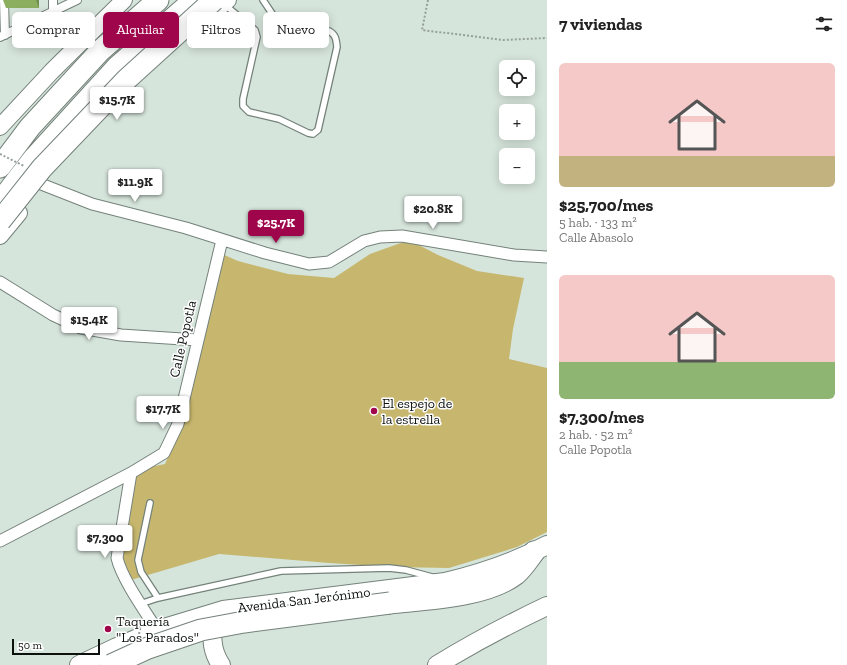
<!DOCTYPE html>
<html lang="es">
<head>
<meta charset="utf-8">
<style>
  :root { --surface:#fff; --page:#f2f2f2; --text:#222; --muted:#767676; --accent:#9f054a }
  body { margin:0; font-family:"Zilla Slab",serif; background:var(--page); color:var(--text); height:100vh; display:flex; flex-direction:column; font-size:15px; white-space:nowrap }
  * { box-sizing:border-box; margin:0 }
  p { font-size:13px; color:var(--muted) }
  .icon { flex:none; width:22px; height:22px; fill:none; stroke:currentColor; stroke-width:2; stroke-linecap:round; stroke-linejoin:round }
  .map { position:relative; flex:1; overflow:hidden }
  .panel { display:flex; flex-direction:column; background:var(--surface); width:300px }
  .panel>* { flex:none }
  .hud { position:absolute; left:12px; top:12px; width:380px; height:36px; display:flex; gap:8px }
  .controls { position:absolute; left:499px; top:60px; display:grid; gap:8px }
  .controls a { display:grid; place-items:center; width:36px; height:36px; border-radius:6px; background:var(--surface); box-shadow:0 2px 10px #0003; font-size:20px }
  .scale { position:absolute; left:12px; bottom:10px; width:88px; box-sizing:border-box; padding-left:4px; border:2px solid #0c110e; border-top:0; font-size:11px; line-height:14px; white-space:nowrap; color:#0c110e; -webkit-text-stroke:3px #fff; paint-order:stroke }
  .price { position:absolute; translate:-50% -34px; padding:0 9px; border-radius:4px; background:#fff; color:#222; font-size:13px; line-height:26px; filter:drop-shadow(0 1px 2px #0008) }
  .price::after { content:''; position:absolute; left:50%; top:24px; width:12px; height:9px; margin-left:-6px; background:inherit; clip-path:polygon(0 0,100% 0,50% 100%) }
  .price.selected { background:var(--accent); color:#fff }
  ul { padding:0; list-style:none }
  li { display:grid; align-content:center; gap:8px; height:212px; padding:0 12px }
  li span { display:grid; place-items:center; height:124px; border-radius:6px; color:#555 }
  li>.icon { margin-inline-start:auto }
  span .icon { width:72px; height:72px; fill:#fffc; stroke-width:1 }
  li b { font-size:17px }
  h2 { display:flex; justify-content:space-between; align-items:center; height:48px; padding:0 12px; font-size:17px }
  .tag { padding:0 14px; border-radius:6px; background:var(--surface); box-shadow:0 2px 10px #0003; font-size:14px; line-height:36px }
  .tag.selected { background:var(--accent); color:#fff }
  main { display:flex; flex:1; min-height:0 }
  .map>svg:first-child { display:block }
  .green { fill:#c7b76e }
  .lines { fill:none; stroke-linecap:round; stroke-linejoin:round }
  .service-casing { stroke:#74827a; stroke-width:8 }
  .pedestrian-casing { stroke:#74827a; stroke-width:10 }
  .minor-casing { stroke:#74827a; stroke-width:13 }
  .secondary-casing { stroke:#74827a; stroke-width:18 }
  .primary-casing { stroke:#74827a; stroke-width:20 }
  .motorway-casing { stroke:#74827a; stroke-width:23 }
  .path { stroke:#949f98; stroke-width:2; stroke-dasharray:2 2; stroke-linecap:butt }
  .service { stroke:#fff; stroke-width:5.5 }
  .pedestrian { stroke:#fff; stroke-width:8 }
  .minor { stroke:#fff; stroke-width:11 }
  .secondary { stroke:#fff; stroke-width:16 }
  .primary { stroke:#fff; stroke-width:18 }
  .motorway { stroke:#fff; stroke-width:21 }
  .motorway-bridge-casing { stroke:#74827a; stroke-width:23; stroke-linecap:butt }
  .path-bridge { stroke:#949f98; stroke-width:2; stroke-dasharray:2 2; stroke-linecap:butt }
  .motorway-bridge { stroke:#fff; stroke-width:21 }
  .wall { fill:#8caf5f }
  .shaded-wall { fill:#728e4e }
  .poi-dot { fill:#9f054a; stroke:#fff; stroke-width:1.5 }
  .labels { text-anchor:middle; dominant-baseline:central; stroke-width:3; stroke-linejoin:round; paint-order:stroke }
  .street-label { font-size:14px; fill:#0c110e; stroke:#fff }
  .poi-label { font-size:14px; fill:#0c110e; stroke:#fff; text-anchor:start }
</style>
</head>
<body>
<main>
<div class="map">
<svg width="547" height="665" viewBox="0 0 547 665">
  <rect width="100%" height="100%" fill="#d6e5dc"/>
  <!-- green -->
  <path class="green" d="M409 240 438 255 477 271 524 278 513 329 509 359 547 368V532L517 547 449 568 392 567 329 563 219 554 131 580 118 560 131 482 140 469 165 464 182 426 199 349 213 250 238 261 288 274 334 278 370 254Z"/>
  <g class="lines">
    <!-- service casing -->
    <g class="service-casing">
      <path id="service" d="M225 5 255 30 257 37 243 99V106L249 112 279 119 308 133 313 134 318 130 337 47C336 39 336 35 329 31L279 24 263 0
        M150 503 138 560 141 572 158 598
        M140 604 158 598 281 571 389 568 406 570 432 577"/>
    </g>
    <!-- pedestrian casing -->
    <g class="pedestrian-casing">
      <path id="pedestrian" d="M4 0 5 35
        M53 12V0
        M0 37 77 0"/>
    </g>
    <!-- minor casing -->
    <g class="minor-casing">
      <path id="minor" d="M41 184 92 204 186 228 265 253 309 264 329 262 364 241 380 237 402 236 514 255 547 257
        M0 282 53 315 81 328 121 335 198 340
        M131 473 117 558C122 579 145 611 157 630
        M0 541 131 473 164 453 178 424 222 240"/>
    </g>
    <!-- secondary casing -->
    <g class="secondary-casing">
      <path id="secondary" d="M207 18 228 0
        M0 127 52 71 124 0
        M0 236 19 213"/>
    </g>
    <!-- primary casing -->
    <g class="primary-casing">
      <path id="primary" d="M219 615C209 631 211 650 221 665
        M79 665 117 647 157 630 223 610 445 582C478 574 517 561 547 545
        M437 665C473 643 509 624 547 606"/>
    </g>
    <!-- motorway casing -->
    <g class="motorway-casing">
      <path id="motorway" d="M0 167 30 127 101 50 158 0
        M0 202 34 158 117 67 194 0
        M390 603C427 599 486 597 516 574 523 568 528 560 534 552"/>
    </g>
    <!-- path -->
    <path class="path" d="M428 0 422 30 503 40 547 38"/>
    <!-- service -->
    <use href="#service" class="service"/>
    <!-- pedestrian -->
    <use href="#pedestrian" class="pedestrian"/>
    <!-- minor -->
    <use href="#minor" class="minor"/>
    <!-- secondary -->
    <use href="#secondary" class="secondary"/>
    <!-- primary -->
    <use href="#primary" class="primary"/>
    <!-- motorway -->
    <use href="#motorway" class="motorway"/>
    <!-- motorway-bridge casing -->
    <g class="motorway-bridge-casing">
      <path id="motorway-bridge" d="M0 221 42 168 127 79 214 0
        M111 665 148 648 201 630 244 622 390 603"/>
    </g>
    <!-- path-bridge -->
    <path class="path-bridge" d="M0 154 24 166
      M139 634 142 621"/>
    <!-- motorway-bridge -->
    <use href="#motorway-bridge" class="motorway-bridge"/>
  </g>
  <!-- wall -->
  <path class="wall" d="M3 0H39V8H6Z"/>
  <!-- shaded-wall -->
  <path class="shaded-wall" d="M36 0H39V8Z"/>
  <!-- markers -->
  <g class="poi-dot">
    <circle cx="374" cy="411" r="4"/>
    <circle cx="108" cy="629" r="4"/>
  </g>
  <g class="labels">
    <!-- street labels -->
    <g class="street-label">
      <text transform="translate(183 339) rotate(-77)">Calle Popotla</text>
      <text transform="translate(304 600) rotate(-7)">Avenida San Jerónimo</text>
    </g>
    <!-- poi labels -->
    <g class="poi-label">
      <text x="382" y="403">El espejo de<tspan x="382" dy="16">la estrella</tspan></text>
      <text x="116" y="621">Taquería<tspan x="116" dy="16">"Los Parados"</tspan></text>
    </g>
  </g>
</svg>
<div class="controls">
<a><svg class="icon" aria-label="locate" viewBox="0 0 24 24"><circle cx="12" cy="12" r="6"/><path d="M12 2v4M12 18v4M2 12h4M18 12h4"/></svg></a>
<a>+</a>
<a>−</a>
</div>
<div class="scale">50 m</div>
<b class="price" style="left:117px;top:121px">$15.7K</b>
<b class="price" style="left:135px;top:203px">$11.9K</b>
<b class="price" style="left:433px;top:230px">$20.8K</b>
<b class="price selected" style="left:276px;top:244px">$25.7K</b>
<b class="price" style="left:89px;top:341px">$15.4K</b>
<b class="price" style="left:163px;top:430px">$17.7K</b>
<b class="price" style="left:105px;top:559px">$7,300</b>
<div class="hud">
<a class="tag">Comprar</a>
<a class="tag selected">Alquilar</a>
<a class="tag">Filtros</a>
<a class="tag">Nuevo</a>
</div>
</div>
<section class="panel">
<h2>7 viviendas<svg class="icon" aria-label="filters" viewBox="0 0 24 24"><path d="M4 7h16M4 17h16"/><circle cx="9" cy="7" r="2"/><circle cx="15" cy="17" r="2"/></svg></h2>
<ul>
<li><span style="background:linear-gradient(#f6c9c9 75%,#c2b280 0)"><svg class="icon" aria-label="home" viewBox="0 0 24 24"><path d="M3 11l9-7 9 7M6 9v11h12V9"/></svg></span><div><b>$25,700/mes</b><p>5 hab. · 133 m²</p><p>Calle Abasolo</p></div></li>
<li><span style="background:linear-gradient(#f6c9c9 70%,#8fb573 0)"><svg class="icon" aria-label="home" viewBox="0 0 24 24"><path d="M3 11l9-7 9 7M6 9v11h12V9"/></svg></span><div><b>$7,300/mes</b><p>2 hab. · 52 m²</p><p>Calle Popotla</p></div></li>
</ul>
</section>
</main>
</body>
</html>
